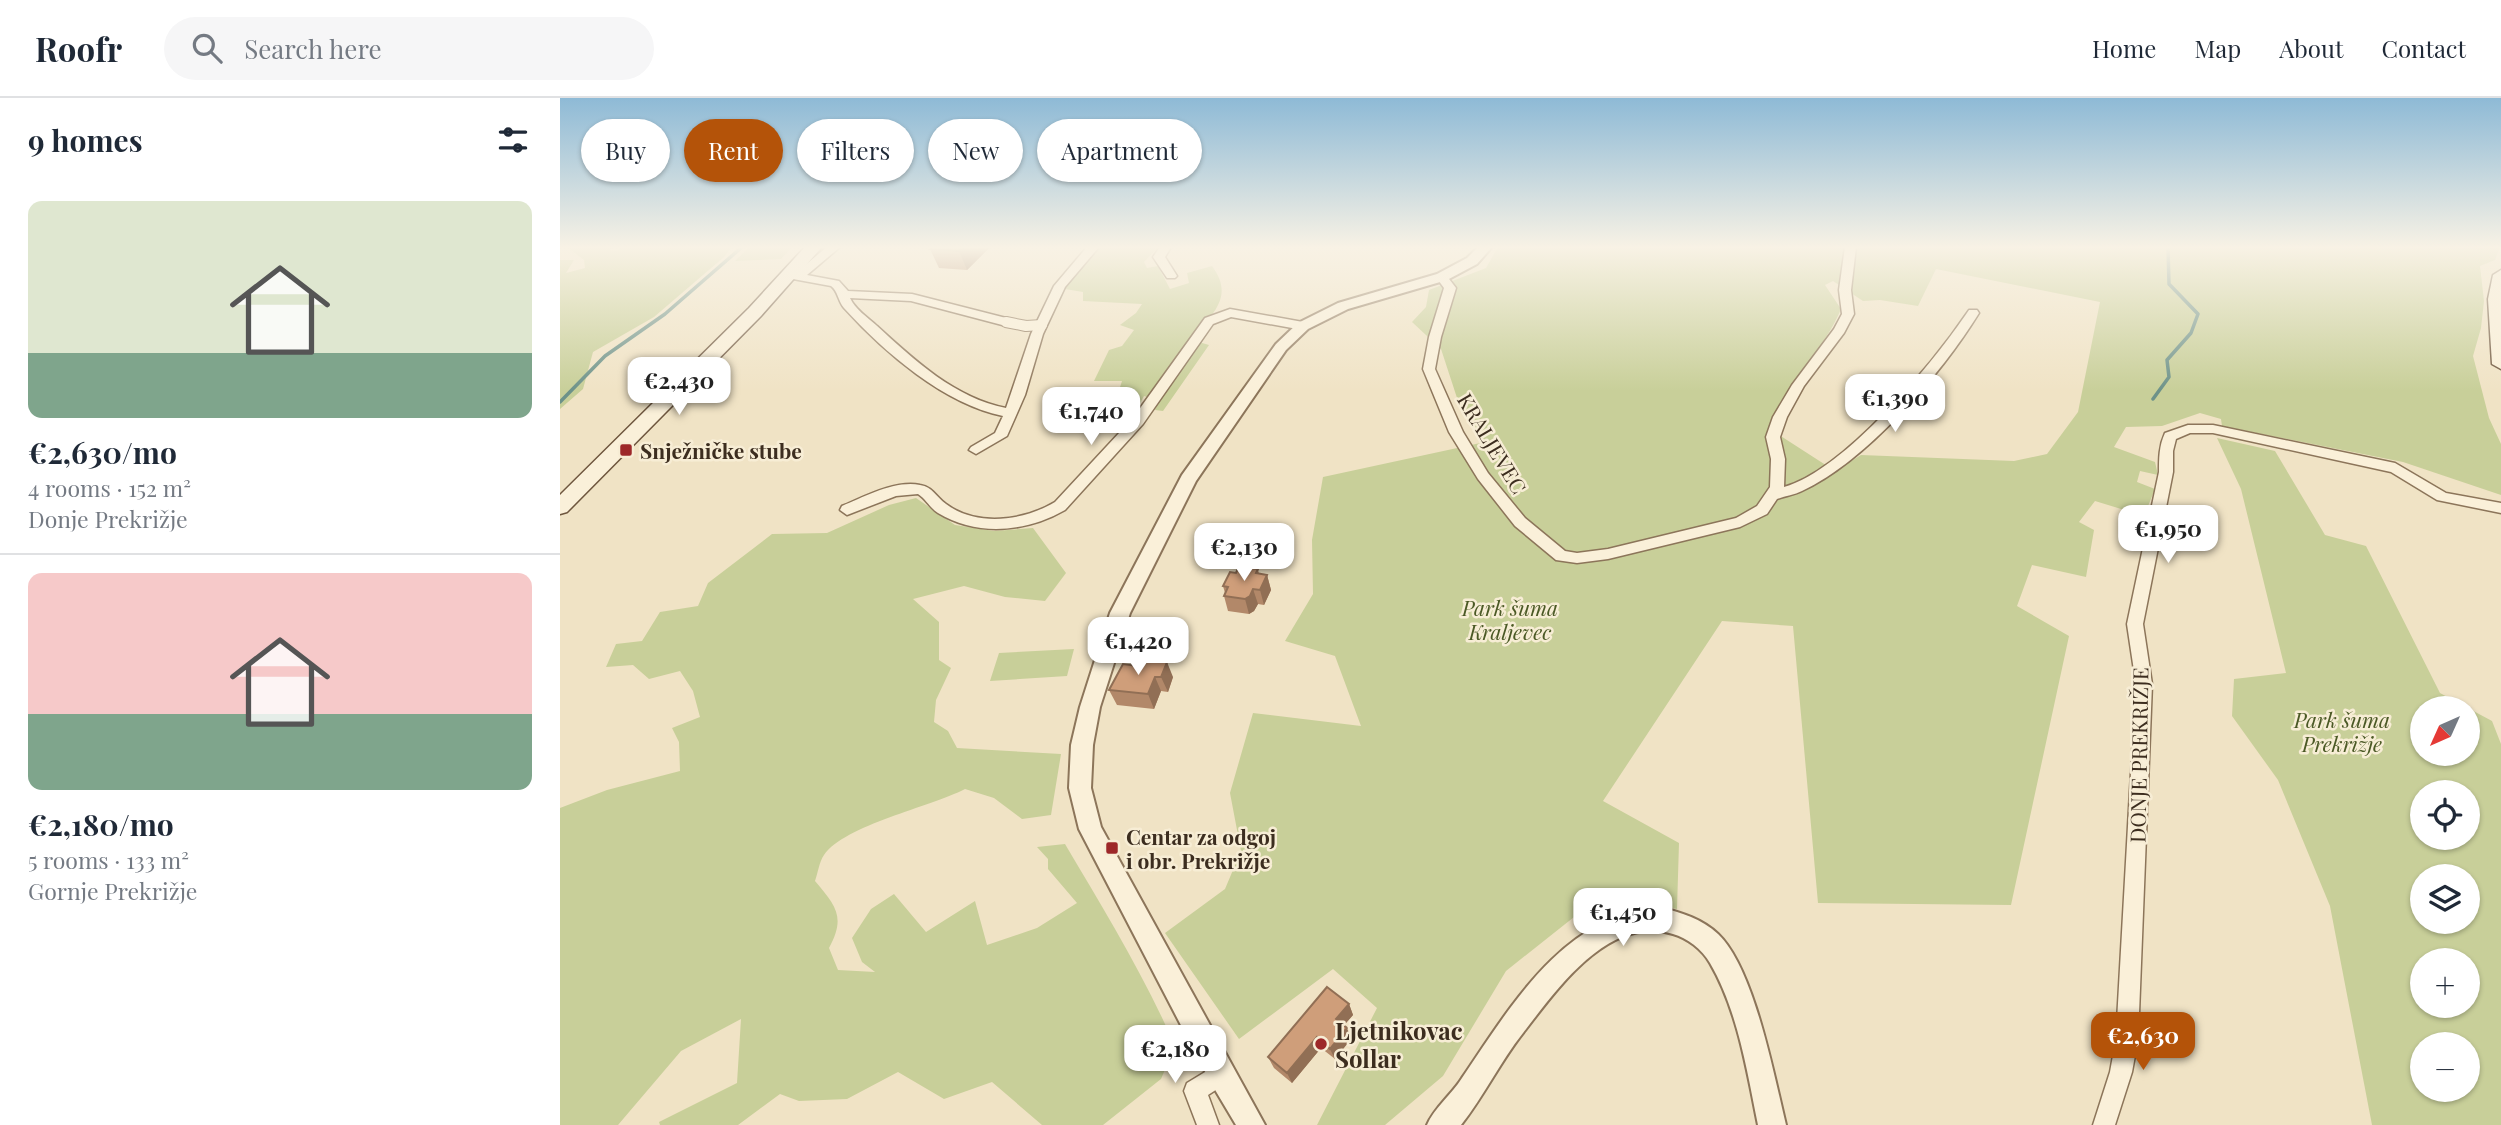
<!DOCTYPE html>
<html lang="en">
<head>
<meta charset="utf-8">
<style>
  :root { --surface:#fff; --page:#f6f6f7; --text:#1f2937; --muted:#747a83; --line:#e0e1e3; --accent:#b45309 }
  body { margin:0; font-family:"Playfair Display",serif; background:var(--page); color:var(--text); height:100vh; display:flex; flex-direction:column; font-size:26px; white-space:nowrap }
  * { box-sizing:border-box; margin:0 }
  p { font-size:23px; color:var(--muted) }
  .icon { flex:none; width:38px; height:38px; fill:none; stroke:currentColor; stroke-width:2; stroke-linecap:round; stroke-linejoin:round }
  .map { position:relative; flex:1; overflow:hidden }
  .drawer { display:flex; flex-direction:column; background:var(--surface); width:560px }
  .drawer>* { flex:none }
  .top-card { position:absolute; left:21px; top:21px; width:665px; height:63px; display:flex; gap:14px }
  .needle { width:46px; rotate:225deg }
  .fabs { position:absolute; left:1850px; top:598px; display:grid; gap:14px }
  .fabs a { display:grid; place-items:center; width:70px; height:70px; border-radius:50%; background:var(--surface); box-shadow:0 2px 5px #0004; font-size:35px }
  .price { position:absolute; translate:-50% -60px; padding:0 16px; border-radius:14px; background:#fff; color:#222; font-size:23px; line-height:46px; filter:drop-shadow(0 2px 4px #0008) }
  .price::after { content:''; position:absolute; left:50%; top:42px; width:21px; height:16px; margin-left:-10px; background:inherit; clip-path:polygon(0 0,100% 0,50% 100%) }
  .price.on { background:var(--accent); color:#fff }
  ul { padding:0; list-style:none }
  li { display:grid; align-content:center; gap:14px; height:371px; padding:0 28px }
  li+li { border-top:2px solid var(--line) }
  li span { display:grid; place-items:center; height:217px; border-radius:14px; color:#555 }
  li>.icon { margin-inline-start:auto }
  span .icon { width:126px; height:126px; fill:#fffc; stroke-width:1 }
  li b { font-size:30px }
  h2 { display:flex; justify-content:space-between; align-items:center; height:84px; padding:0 28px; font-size:30px }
  .chip { padding:0 24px; border-radius:32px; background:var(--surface); box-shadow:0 2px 5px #0004; font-size:24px; line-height:63px }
  .chip.on { background:var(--accent); color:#fff }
  header { display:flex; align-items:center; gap:42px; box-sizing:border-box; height:98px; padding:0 35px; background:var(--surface); border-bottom:2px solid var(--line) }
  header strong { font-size:33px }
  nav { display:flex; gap:38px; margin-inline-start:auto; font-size:24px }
  .search { width:490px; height:63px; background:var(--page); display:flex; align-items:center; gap:18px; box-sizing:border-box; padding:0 24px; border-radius:38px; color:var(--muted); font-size:26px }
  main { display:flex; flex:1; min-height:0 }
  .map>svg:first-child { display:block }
  .green { fill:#c8cf99; fill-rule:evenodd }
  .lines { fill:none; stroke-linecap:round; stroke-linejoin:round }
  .stream { stroke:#6d9289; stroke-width:3.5 }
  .pedestrian-casing { stroke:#8c755a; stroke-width:12 }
  .minor-casing { stroke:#8c755a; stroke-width:3 }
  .tertiary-casing { stroke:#8c755a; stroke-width:4 }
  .secondary-casing { stroke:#6e563e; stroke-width:3 }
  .pedestrian { stroke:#faf0d9; stroke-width:10 }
  .minor { fill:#faf0d9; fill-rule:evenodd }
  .tertiary { fill:#faf0d9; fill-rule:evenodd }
  .secondary { fill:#faf0d9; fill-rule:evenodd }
  .wall { fill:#b28869 }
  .shaded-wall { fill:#916f55 }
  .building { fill:#cf9e7a; stroke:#916f55; stroke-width:2 }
  .poi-dot { fill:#9d2829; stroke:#f7edd5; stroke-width:2.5 }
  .labels { text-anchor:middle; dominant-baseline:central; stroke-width:5; stroke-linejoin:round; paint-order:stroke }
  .street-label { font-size:21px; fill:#3c2d1f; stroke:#f7edd5 }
  .poi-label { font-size:21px; font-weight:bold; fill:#3c2d1f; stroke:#f7edd5; text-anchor:start }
  .park-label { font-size:21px; font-style:italic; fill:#4b5925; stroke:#f7edd5 }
  .near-poi-label { font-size:24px; font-weight:bold; fill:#3c2d1f; stroke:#f7edd5; text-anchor:start }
</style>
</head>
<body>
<header>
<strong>Roofr</strong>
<div class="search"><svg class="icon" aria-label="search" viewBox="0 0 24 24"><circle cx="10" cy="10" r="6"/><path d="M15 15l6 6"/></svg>Search here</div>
<nav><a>Home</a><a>Map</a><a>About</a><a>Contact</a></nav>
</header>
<main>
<section class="drawer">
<h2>9 homes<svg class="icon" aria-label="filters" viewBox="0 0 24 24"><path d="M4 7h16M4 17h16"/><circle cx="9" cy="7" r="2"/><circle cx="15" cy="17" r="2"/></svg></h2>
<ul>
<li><span style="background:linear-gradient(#dfe7d0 70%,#7fa58c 0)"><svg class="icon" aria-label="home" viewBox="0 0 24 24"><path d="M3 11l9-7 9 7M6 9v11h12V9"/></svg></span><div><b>€2,630/mo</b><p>4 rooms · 152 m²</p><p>Donje Prekrižje</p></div></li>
<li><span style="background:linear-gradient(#f6c9c9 65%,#7fa58c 0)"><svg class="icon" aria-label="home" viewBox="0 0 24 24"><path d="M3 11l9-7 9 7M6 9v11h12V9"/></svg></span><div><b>€2,180/mo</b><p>5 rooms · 133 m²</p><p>Gornje Prekrižje</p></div></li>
</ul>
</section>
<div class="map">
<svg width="1941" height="1027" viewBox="0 0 1941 1027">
  <rect width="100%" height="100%" fill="#f0e3c5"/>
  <!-- green -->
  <path class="green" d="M7 149H52L50 152 57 153 62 149H172L164 159 94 219 33 254 23 291 0 311V162H14L6 175 25 170 24 162Z
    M189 149H232L221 161 175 163Z
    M540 149H598L584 164 587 170 598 168 610 191 629 185 627 175 652 168C676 200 650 217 632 242L649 247 603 313 595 312 598 303 584 298 579 307 555 305 562 283H534L549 252 562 248 574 232 560 227 576 215 582 206 523 203V194L505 191 520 169Z
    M938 149H1940L1935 162 1920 168 1924 203 1921 230 1913 258 1929 320 1941 346V397L1843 364 1662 328 1661 321 1640 315 1602 328 1566 329 1554 349 1595 364 1598 377 1580 373 1577 384 1595 391 1584 418 1535 403 1519 424 1534 432 1526 479 1472 467 1457 508 1509 538 1451 807 1258 805 1233 528 1162 523 1043 703 1119 745 1117 811 1043 796 946 873 883 978 825 1027H757L817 910 773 871 679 941 605 835 665 791 681 753 670 695 693 615 801 628 775 558 725 543 753 496 752 442 763 379 925 344 899 306 881 251 852 224 866 209 869 192 926 170ZM1376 171 1540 204 1518 314 1487 356 1454 363 1301 357 1275 373 1210 331C1225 287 1263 254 1281 211L1265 187 1273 183 1303 203 1320 202 1358 208Z
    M1657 340 1715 353 1765 437 1806 448 1880 595 1932 623 1941 646V1027H1812L1770 808 1718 682 1672 618 1674 581 1726 575 1681 391ZM1862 611H1908V656H1862ZM1862 695H1908V740H1862ZM1862 779H1908V824H1862ZM1862 863H1908V908H1862ZM1862 947H1908V992H1862Z
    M356 400 395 427 434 433 473 430 506 475 485 503 445 499 404 488 353 501 379 524V562L391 570 376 602 374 624 388 633 397 650 501 656 491 717 462 721 434 700 405 691C370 709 285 727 264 757 259 764 258 775 255 783 276 808 286 819 269 850L278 872 315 874 302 864 292 840 311 811 334 796 366 834 415 803 427 847 477 830 517 805 488 771V761L477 749 505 746C544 812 584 877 615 948L601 981 543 1027H482L432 984 384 1001 338 974 287 1001 239 1003 220 996 178 1027H100L99 1024 177 985 181 921 121 953 58 1027H0V710L47 692 120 673 119 644 112 630 140 619 133 593 120 573 89 581 73 567 46 569 56 546 82 543 100 514 138 508 148 485 212 436 267 435 329 407Z
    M514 551 507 578 430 583 439 555Z"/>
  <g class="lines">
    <!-- stream -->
    <path class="stream" d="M1593 301 1609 279 1607 262 1631 235 1638 216 1609 186 1608 149
      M0 304 45 258 105 216 182 149"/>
    <!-- pedestrian casing -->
    <g class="pedestrian-casing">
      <path id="pedestrian" d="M446 224 466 228 482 227"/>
    </g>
    <!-- minor casing -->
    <g class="minor-casing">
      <path id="minor" d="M267 149H280L247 177 279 183 288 193 352 196 450 221V227L446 228 351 203 290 200C295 211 307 219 316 227 354 262 395 300 446 310L471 236 494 188 527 149H539L505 189 483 236 465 297 447 338 416 356 409 352 411 349 435 335 443 318C384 306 324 254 284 210 278 203 278 193 271 188L233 181V177Z
        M600 149H611L605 159 617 178 615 180H607L593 159Z
        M1285 149H1296L1291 192 1294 216 1284 235 1244 288 1227 319 1220 339 1225 361 1224 389C1285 372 1374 264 1409 212H1417L1419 215C1382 275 1307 363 1242 393 1234 397 1225 398 1217 401L1207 416 1180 429 1048 461 1017 465 996 462 955 428 918 381 889 334 863 271 869 239 884 190 876 179 882 176 886 177 896 190 881 239 875 271 903 334 928 375 965 420 1005 453 1017 455 1048 451 1176 420 1197 408 1210 389 1211 361 1206 339 1213 319 1232 287 1274 231 1282 216 1279 192Z
        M670 211 743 224 749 228 743 232 671 219 653 226 583 326 505 412C467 434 417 439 378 415 370 410 366 401 358 396L336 398 287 417 280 412 282 408C304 399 335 382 360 387 373 389 376 399 386 406 417 429 463 423 495 404L573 320 645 220Z
        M1628 327H1653L1835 365 1886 395 1941 405V415L1877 402 1831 374 1653 335H1630L1616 341 1613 353V374L1583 526 1592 586 1578 941 1572 974 1555 1027H1533L1550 974 1556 941 1576 586 1567 526 1599 374C1599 360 1599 348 1605 335Z
        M660 965 668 968 671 976 668 984 648 997 659 1027H637L624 993 627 985Z"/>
    </g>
    <!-- tertiary casing -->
    <g class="tertiary-casing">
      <path id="tertiary" d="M918 149H932L917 166 887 182 788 211 748 231 726 252 636 383 570 515 540 609 533 647 531 690 541 729 705 1027H676L651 985 519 731 509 690 511 647 520 609 550 515 622 377 716 246 738 225 778 205 877 176 907 160Z
        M1100 809C1121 815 1141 820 1158 836 1194 870 1214 978 1226 1027H1198C1187 973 1178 913 1150 865 1142 851 1127 840 1113 836 1049 816 997 891 963 935 940 964 924 998 901 1027H867C874 1010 892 996 902 980 951 908 1004 816 1100 809Z"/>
    </g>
    <!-- secondary casing -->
    <g class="secondary-casing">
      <path id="secondary" d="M245 149H262L201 218 7 414 0 416V397L189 210Z
        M1941 172V271L1932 266 1928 201 1933 177Z"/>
    </g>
    <!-- pedestrian -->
    <use href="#pedestrian" class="pedestrian"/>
    <!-- minor -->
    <use href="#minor" class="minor"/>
    <!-- tertiary -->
    <use href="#tertiary" class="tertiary"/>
    <!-- secondary -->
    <use href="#secondary" class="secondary"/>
  </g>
  <!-- wall -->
  <path class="wall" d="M430 149 407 172 379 170 370 151Z
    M698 471 699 476 707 477 711 492 704 507 698 506 694 513 689 516 668 513 664 498 665 495 663 488 676 475Z
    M563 566 613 579 608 594 601 593 594 611 557 607 549 592Z
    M789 906 793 917 784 927 791 941 775 961 761 950 732 985 714 970 708 959Z"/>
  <!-- shaded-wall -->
  <path class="shaded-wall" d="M402 149H430L407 172 399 153Z
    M707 477 711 492 704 507 700 492Z
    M693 491 698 506 694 513 689 516 685 501Z
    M607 564 613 579 608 594 601 579Z
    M595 579 601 593 594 611 588 596Z
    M789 906 793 917 780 932 776 921Z
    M787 930 791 941 775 961 770 951Z
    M757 939 761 950 732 985 727 975Z"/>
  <!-- building -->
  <path class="building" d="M372 149H402L399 153 370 151Z
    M679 468 698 471 696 475 707 477 700 492 693 491 690 498 685 501 664 498 668 489 663 488 670 474 676 475Z
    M579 564H607L601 579H595L588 596 549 592 563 566 577 568Z
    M767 889 789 906 776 921 787 930 770 951 757 939 727 975 708 959Z"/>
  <!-- sky -->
  <linearGradient id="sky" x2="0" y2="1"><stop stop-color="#8ebad6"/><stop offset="0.51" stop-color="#f8f2e5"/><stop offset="1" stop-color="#f8f2e5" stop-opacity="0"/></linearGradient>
  <rect width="1941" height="293" fill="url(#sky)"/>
  <!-- markers -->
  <g class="poi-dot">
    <rect x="59" y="345" width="14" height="14" rx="3.5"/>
    <rect x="545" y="743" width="14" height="14" rx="3.5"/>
    <circle cx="761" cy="946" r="7"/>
  </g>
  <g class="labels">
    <!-- street labels -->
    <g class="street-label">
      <text transform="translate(933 345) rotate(59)">KRALJEVEC</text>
      <text transform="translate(1578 657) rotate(-89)">DONJE PREKRIŽJE</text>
    </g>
    <!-- poi labels -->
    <g class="poi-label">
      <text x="80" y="352">Snježničke stube</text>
      <text x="566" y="738">Centar za odgoj<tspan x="566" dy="24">i obr. Prekrižje</tspan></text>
    </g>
    <!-- park labels -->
    <g class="park-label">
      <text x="950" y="509">Park šuma<tspan x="950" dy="24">Kraljevec</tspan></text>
      <text x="1782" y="621">Park šuma<tspan x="1782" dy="24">Prekrižje</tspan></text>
    </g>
    <!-- near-poi labels -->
    <g class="near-poi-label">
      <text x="775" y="932">Ljetnikovac<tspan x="775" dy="28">Sollar</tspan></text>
    </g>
  </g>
</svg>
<div class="fabs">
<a><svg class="needle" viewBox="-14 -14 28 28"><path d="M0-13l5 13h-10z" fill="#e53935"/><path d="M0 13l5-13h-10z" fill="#747a83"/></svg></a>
<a><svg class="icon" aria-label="locate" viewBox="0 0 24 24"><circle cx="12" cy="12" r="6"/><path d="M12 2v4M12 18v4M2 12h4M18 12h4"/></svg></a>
<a><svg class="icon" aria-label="layers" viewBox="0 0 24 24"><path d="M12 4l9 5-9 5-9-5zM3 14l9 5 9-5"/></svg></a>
<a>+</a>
<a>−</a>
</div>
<b class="price" style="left:119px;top:319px">€2,430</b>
<b class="price" style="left:1335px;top:336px">€1,390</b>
<b class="price" style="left:531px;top:349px">€1,740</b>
<b class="price" style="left:1608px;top:467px">€1,950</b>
<b class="price" style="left:684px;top:485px">€2,130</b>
<b class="price" style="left:578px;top:579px">€1,420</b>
<b class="price" style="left:1063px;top:850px">€1,450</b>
<b class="price on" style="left:1583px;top:974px">€2,630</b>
<b class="price" style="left:615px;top:987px">€2,180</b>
<div class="top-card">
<a class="chip">Buy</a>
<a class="chip on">Rent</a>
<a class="chip">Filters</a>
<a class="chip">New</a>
<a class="chip">Apartment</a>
</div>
</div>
</main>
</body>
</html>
